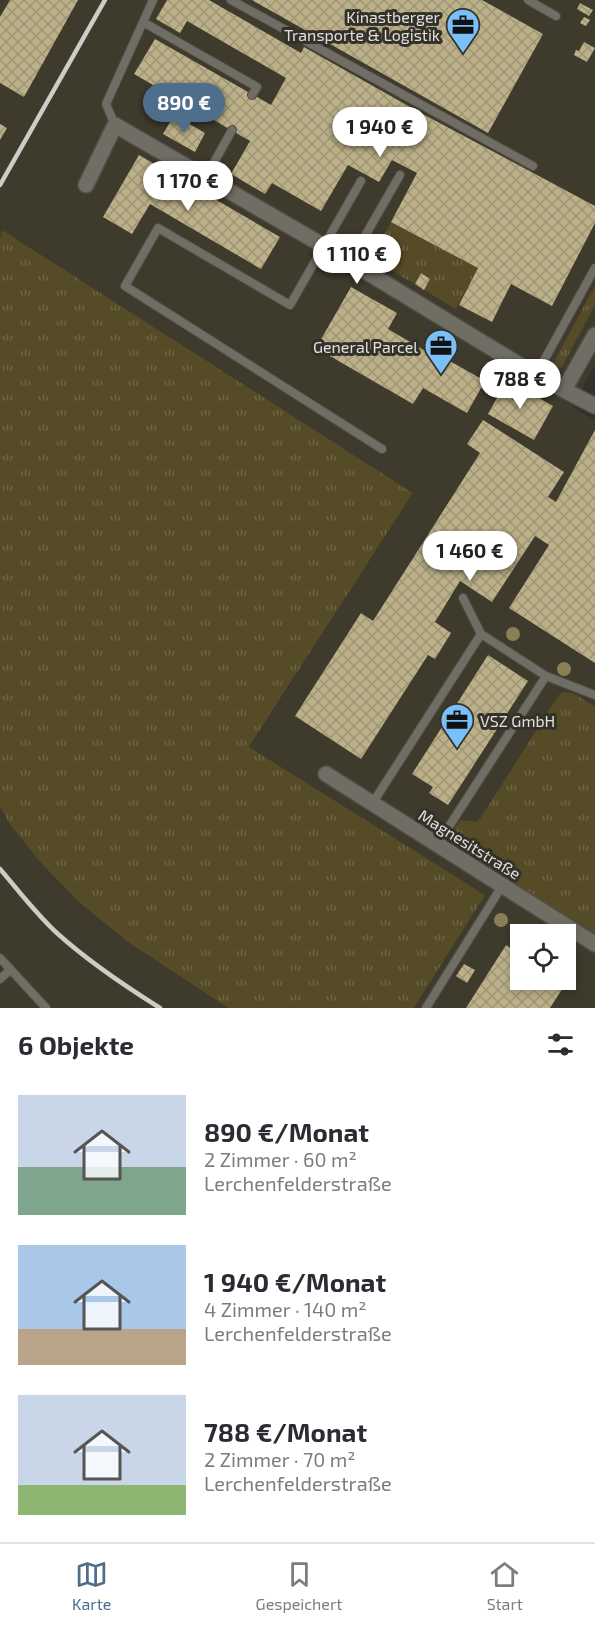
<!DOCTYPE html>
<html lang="de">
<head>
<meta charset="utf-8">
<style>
  :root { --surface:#fff; --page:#f2f2f3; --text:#2b2b33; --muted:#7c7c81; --line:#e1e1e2; --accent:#4e6e8c }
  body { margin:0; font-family:"Exo 2",sans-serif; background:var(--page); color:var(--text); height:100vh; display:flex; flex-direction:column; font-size:22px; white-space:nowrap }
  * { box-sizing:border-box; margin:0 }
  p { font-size:20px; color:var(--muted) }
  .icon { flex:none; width:33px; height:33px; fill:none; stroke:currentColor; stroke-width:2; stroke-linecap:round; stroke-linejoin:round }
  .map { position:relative; height:1008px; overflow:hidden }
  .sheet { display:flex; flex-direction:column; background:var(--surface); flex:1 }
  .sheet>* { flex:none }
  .tools { position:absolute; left:510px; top:924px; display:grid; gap:12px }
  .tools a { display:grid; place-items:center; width:66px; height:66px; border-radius:0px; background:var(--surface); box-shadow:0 3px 9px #0003; font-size:30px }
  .price { position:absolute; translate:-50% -51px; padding:0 14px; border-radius:21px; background:#fff; color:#222; font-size:20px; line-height:39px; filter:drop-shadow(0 2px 3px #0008) }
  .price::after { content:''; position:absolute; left:50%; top:36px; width:18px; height:14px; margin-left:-9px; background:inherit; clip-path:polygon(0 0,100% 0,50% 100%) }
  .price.on { background:var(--accent); color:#fff }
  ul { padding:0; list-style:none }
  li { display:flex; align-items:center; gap:18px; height:150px; padding:0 18px }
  li span { display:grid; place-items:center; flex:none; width:168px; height:120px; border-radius:0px; color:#555 }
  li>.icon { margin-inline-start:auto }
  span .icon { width:72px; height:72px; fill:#fffc; stroke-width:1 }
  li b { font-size:26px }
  h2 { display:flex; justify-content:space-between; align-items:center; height:72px; padding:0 18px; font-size:26px }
  .menu { display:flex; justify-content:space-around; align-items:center; height:84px; border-top:2px solid var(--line); background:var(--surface); font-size:16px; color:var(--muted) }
  .menu a { display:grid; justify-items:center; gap:3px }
  .menu .on { color:var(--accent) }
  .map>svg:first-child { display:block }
  .built { fill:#3e3a2c; fill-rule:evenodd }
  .grass { fill:url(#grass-tufts) }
  .building { fill:url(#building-cross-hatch) }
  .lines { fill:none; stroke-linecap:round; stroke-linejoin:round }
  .service-casing { stroke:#4e4d46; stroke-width:10 }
  .minor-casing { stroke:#4e4d46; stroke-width:18 }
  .service { stroke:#6f6d64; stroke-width:8 }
  .minor { stroke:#6f6d64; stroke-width:15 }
  .rail { stroke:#cdccc7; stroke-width:4.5 }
  .tree { fill:#8a7f57 }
  .labels { text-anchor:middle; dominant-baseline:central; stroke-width:6; stroke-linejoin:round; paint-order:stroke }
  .poi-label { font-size:16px; fill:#e1e0db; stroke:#333129; text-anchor:end }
  .street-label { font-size:16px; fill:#e1e0db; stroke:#333129 }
</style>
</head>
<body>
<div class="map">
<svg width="595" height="1008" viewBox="0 0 595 1008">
  <defs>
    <pattern id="grass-tufts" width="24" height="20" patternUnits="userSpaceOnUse" patternTransform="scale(1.5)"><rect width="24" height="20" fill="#554b26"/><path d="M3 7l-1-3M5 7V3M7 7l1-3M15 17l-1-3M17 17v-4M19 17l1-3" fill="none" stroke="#6d6545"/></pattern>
    <pattern id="building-cross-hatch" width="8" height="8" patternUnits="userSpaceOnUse" patternTransform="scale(1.5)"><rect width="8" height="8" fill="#bcb088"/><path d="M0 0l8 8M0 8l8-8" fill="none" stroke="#9e9576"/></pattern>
  </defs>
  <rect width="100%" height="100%" fill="#333129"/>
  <!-- built -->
  <path class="built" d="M0 0H595V365L572 407 595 420V1008H414L485 895 249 748 413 493 2 231 0 238ZM520 934H566V980H520Z
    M0 807 11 826 41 863 80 903 128 942 228 1008H0Z"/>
  <!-- grass -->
  <path class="grass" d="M391 222 478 268 456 309 424 290 430 279 421 273 415 284 371 259Z
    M2 230 413 493 249 747 485 895 414 1008H228L128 942 80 903 41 863 11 826 0 807V238Z
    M595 287V305L562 367 560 369 553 365 554 362 593 289Z
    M562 692C574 691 585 701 595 707V935L460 851V844L453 836 454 829 461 820 478 822 558 696Z"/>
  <!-- building -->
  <path class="building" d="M10 0H78L24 97 0 83V17Z
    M167 0H209L301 53 304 47 419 112 595 206V223L552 306 511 284 492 322 459 305 478 268 391 222 417 173 392 160 379 182 348 165 321 211 272 183 265 194 231 174 250 141 134 74 155 39 271 105 286 78 187 21 180 33 156 19Z
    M252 0H482L543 34 488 133Z
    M580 3 593 10 589 16 577 9Z
    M584 17 590 20 586 26 580 23Z
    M584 42 595 48 587 62 574 55 576 50 579 51Z
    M174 115 205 133 195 152 163 134Z
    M0 124 7 128 0 140Z
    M139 155 280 237 261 269 150 204 132 234 103 217Z
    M421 273 430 279 424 290 415 284Z
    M351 287 397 313 388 329 439 359 441 356 485 381 467 413 423 388 413 404 316 348Z
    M507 380 553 406 534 440 488 414Z
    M483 420 564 472 548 497 556 502 595 430V663L509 608 549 545 535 536 492 602 460 581 435 622 451 633 435 659 428 655 361 759 295 716 361 613 373 621 480 453 467 444Z
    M488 655 528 681 448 805 429 793 433 787 412 774Z
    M506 945 520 955V980H560L566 983 550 1008H466Z
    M464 964 475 970 467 983 456 976Z"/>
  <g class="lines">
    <!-- service casing -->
    <g class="service-casing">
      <path id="service" d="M231 0 533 166
        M528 0 556 16
        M143 22 257 87 252 95
        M115 125 106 104 153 0
        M206 177 232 130
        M361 181 290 305 158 228 125 286 382 449
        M350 262 400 175
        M536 375 595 268
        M463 598 481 634
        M372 804 481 634 546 676 595 695
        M437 845 546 676
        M0 958 46 1008
        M0 979 10 970
        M426 1008 502 886"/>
    </g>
    <!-- minor casing -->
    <g class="minor-casing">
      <path id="minor" d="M86 185 115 125 324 246 536 375 564 390 595 335
        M564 390 595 406
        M326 774 595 944"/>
    </g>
    <!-- service -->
    <use href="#service" class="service"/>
    <!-- minor -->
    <use href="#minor" class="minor"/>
    <!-- rail -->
    <path class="rail" d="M0 185 105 0
      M0 869C19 891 37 915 58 934 89 962 125 986 160 1008"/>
  </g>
  <!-- trees -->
  <g class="tree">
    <circle cx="513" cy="634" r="7"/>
    <circle cx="564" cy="669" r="7"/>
    <circle cx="501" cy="920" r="7"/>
  </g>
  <!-- icons -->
  <defs>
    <g id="office-pin" transform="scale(1.725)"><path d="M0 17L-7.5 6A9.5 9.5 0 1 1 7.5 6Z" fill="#79bff8" stroke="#333129"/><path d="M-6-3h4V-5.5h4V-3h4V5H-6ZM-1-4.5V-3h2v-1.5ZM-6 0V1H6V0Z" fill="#111"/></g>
  </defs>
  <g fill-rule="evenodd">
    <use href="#office-pin" x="463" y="25"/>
    <use href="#office-pin" x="441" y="346"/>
    <use href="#office-pin" x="457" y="720"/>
  </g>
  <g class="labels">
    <!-- poi labels -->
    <g class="poi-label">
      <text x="440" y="16">Kinastberger<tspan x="440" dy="18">Transporte &amp; Logistik</tspan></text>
      <text x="418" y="346">General Parcel</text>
      <text x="480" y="720" text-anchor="start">VSZ GmbH</text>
    </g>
    <!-- street labels -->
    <g class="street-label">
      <text transform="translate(470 844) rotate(32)">Magnesitstraße</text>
    </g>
  </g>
</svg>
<div class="tools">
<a><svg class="icon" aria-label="locate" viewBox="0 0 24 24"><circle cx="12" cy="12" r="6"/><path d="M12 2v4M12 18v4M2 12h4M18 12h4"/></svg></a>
</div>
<b class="price on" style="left:184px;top:134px">890 €</b>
<b class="price" style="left:380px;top:158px">1 940 €</b>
<b class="price" style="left:188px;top:212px">1 170 €</b>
<b class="price" style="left:357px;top:285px">1 110 €</b>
<b class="price" style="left:520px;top:410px">788 €</b>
<b class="price" style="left:470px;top:582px">1 460 €</b>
</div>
<section class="sheet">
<h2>6 Objekte<svg class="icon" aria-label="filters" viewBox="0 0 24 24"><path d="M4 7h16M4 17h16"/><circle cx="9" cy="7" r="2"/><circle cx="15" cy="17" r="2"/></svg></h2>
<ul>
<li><span style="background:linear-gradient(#c9d6e8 60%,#7fa58c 0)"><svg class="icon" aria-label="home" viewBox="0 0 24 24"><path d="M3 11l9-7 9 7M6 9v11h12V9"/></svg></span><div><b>890 €/Monat</b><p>2 Zimmer · 60 m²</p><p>Lerchenfelderstraße</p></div></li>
<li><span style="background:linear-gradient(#a9c7e8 70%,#b9a48a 0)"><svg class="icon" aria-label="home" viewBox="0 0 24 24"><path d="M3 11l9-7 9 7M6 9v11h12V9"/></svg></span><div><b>1 940 €/Monat</b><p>4 Zimmer · 140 m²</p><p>Lerchenfelderstraße</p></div></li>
<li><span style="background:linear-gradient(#c9d6e8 75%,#8fb573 0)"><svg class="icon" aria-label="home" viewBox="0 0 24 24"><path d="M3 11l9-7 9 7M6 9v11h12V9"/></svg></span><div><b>788 €/Monat</b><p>2 Zimmer · 70 m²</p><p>Lerchenfelderstraße</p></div></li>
</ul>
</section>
<nav class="menu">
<a class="on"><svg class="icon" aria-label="map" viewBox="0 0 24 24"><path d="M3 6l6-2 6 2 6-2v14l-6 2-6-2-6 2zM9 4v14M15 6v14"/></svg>Karte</a>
<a><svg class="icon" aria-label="saved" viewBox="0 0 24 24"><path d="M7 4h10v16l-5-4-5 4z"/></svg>Gespeichert</a>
<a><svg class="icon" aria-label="home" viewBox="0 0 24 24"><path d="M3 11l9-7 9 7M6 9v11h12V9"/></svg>Start</a>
</nav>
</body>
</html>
